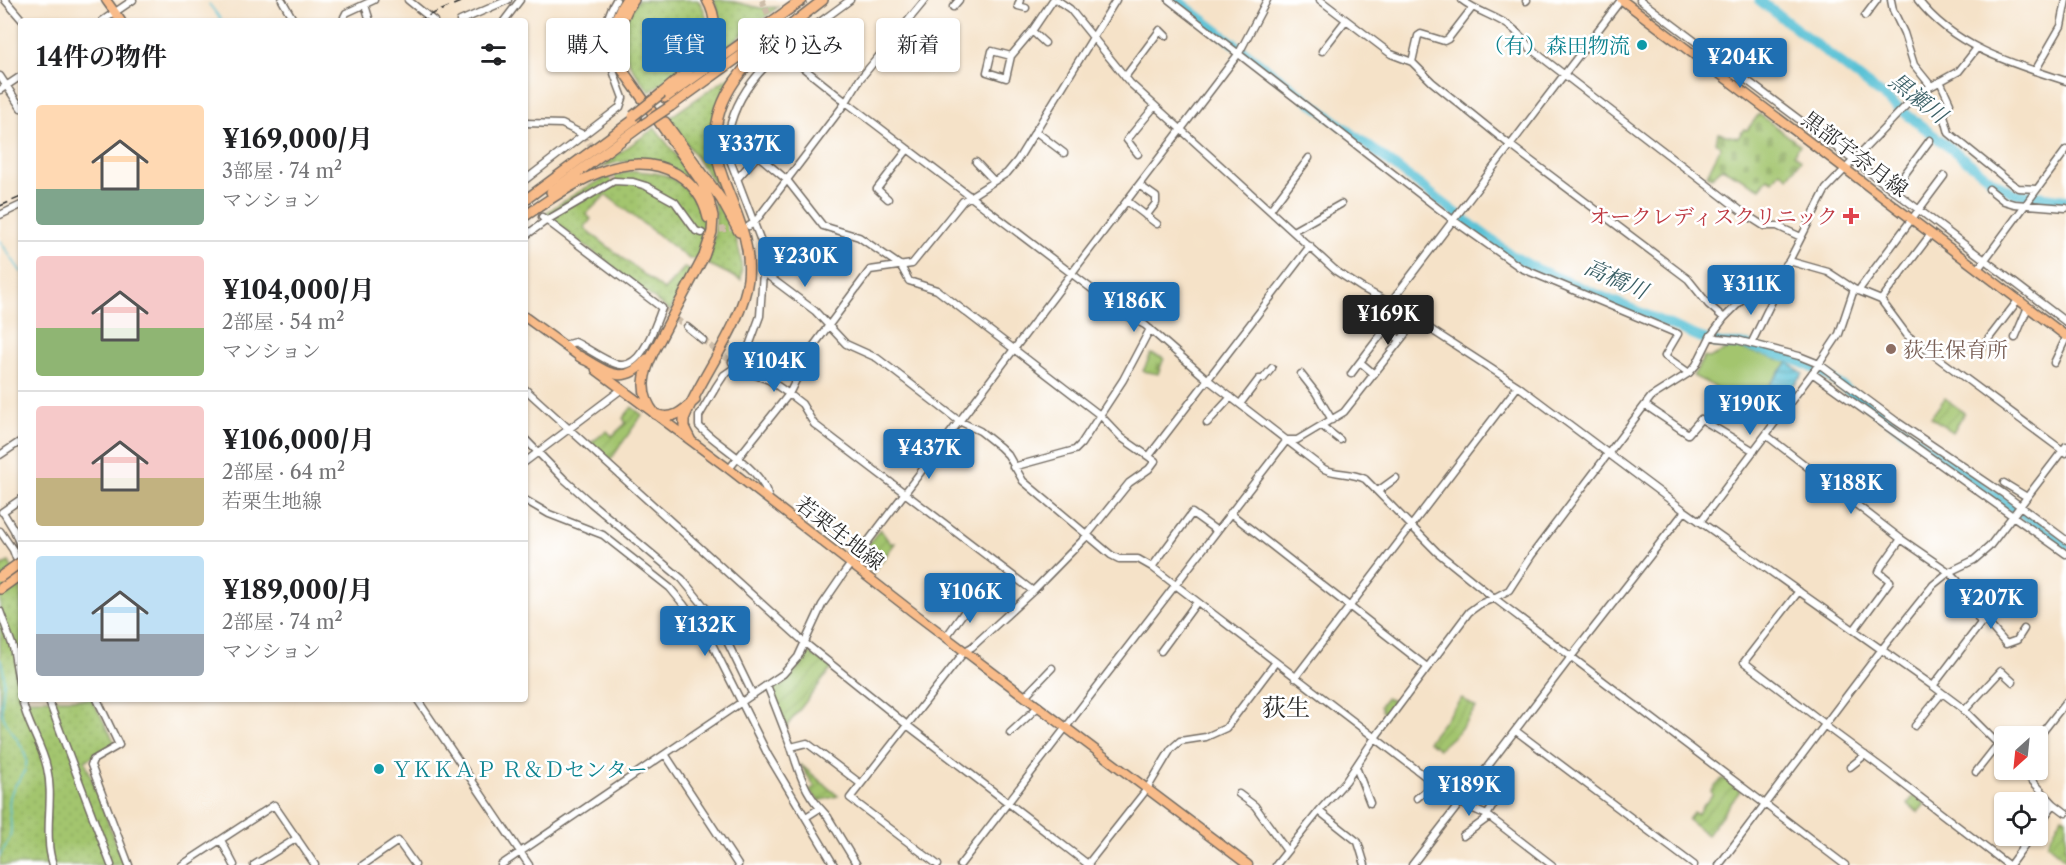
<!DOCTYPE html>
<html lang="ja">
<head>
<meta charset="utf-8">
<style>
  :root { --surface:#fff; --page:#f2f2f2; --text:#202124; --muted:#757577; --line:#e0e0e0; --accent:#1f6fb2 }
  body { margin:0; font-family:"Libre Caslon Text","Noto Serif JP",serif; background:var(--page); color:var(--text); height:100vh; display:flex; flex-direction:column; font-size:22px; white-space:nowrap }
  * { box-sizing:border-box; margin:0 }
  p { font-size:20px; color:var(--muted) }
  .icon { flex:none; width:33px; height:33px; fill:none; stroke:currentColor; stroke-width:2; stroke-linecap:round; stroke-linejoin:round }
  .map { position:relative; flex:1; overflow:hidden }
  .details { position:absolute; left:18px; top:18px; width:510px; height:684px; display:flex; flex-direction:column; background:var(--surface); border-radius:6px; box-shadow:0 2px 4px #0004 }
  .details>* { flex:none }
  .guide { position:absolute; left:546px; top:18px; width:570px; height:54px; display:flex; gap:12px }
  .needle { width:39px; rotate:207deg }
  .tools { position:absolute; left:1994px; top:726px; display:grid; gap:12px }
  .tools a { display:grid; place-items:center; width:54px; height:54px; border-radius:6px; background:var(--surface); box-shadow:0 2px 4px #0004; font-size:30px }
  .price { position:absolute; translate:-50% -51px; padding:0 14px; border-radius:6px; background:var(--accent); color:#fff; font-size:20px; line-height:39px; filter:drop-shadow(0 2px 3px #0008) }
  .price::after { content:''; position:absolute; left:50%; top:36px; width:18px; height:14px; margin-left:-9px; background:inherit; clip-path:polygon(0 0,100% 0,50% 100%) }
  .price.on { background:#222; color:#fff }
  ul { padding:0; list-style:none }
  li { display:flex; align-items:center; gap:18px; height:150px; padding:0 18px }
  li+li { border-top:2px solid var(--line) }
  li span { display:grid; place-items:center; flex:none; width:168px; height:120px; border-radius:6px; color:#555 }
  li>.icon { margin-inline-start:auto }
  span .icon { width:72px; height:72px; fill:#fffc; stroke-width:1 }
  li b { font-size:26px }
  h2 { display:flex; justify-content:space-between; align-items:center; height:72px; padding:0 18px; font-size:26px }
  .pill { padding:0 21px; border-radius:6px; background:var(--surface); box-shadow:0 2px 4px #0004; font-size:21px; line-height:54px }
  .pill.on { background:var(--accent); color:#fff }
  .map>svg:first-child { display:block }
  .grass { fill:url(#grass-dots); stroke:#67784c; stroke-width:1.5 }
  .cemetery { fill:url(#cemetery-stones); stroke:#67784c; stroke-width:1.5 }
  .park { fill:#a3c56e; stroke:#67784c; stroke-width:1.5 }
  .garden { fill:url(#garden-furrows); stroke:#67784c; stroke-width:1.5 }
  .water { fill:url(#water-rules); stroke:#427680; stroke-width:1.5 }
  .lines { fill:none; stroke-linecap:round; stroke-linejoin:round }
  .stream { stroke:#58c1d5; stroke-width:1.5 }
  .river { stroke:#58c1d5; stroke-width:10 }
  .minor-tunnel { stroke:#cdbda9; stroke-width:6; stroke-dasharray:6 3; stroke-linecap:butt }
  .minor-casing { stroke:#726b62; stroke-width:9 }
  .major-casing { stroke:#726b62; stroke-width:11 }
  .highway-casing { stroke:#726b62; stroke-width:12 }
  .minor { stroke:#fff; stroke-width:6 }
  .major { stroke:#f9bc8a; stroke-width:8 }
  .highway { stroke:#f9bc8a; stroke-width:9 }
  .rail { stroke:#2b2b2b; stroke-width:1.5; stroke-dasharray:9 4.5; stroke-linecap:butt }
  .highway-bridge-casing { stroke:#726b62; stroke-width:12; stroke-linecap:butt }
  .highway-bridge { stroke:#f9bc8a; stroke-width:9 }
  .culture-dot { fill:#0f9aa8; stroke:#fff; stroke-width:2 }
  .health-dot { fill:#e0444e; stroke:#fff; stroke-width:2 }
  .education-dot { fill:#8d6e63; stroke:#fff; stroke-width:2 }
  .labels { text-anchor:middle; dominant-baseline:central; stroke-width:5; stroke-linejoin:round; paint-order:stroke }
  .culture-label { font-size:21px; fill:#0d838f; stroke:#fff; text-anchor:end }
  .street-label { font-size:21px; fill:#2b2b2b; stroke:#fff }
  .health-label { font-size:21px; fill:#be3a42; stroke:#fff; text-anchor:end }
  .education-label { font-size:21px; fill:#785e54; stroke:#fff; text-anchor:start }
  .water-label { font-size:22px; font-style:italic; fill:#3b6066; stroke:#fff }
  .quarter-label { font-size:24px; fill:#2b2b2b; stroke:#fff }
</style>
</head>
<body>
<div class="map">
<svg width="2066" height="865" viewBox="0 0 2066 865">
  <defs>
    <pattern id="grass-dots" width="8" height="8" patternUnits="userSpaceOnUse" patternTransform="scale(1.5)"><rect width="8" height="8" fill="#a3c56e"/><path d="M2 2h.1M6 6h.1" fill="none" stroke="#8ca95f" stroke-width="1.8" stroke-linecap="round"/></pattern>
    <pattern id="cemetery-stones" width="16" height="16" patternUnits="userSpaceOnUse" patternTransform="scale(1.5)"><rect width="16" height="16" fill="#a3c56e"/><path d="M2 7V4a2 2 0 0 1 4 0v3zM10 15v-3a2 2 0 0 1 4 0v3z" fill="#8ca95f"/></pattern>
    <pattern id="garden-furrows" width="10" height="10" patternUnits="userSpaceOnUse" patternTransform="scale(1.5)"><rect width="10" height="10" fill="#a3c56e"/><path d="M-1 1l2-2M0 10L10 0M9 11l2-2" fill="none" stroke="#8ca95f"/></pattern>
    <pattern id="water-rules" width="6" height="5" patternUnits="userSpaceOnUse" patternTransform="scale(1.5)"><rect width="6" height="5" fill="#58c1d5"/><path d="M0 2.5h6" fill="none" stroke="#499dad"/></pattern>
  </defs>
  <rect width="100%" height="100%" fill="#fff"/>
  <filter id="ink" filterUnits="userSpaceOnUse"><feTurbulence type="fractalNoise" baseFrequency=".0167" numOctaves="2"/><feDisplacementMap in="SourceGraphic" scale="12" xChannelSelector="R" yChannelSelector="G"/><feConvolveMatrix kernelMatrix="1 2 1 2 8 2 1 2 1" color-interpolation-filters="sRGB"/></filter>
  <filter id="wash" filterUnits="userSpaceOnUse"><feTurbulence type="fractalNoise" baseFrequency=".008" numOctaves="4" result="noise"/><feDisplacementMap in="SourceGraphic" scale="24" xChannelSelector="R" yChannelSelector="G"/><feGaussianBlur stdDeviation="1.35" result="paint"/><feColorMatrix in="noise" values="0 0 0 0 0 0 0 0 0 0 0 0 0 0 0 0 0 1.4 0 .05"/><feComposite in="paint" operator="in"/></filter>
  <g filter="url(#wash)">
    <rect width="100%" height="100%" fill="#f5e2c8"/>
    <!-- grass -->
    <path class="grass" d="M638 0H698C728 38 676 72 650 92 624 61 610 37 638 0Z
      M713 0H727L760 8 778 7 711 59C715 41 725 15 713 0Z
      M736 72C717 98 705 132 714 164 717 177 723 190 728 203L669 118Z
      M655 128 676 155 698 191 683 175 628 161 614 163 598 168Z
      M636 171C645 172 655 172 664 175 683 181 706 207 705 228 704 238 701 247 699 256L695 259H689L606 195 586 214 591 219 584 228 664 290 684 268 690 270V275L670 311 544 214C573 196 601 174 636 171Z
      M712 195C729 222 745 247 741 280L708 264C714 239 720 220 712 195Z
      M9 562 21 585V699H92L115 743 85 761 124 865H0V566Z"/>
    <!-- cemetery -->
    <path class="cemetery" d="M1759 114 1800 145 1794 154 1801 160 1788 177 1780 171 1773 181 1768 178 1760 188 1722 168 1711 178 1707 175 1721 146 1716 143 1718 133 1738 138 1744 129 1747 130Z
      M1151 354 1164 358 1158 374 1143 371Z
      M1386 698 1396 702 1385 717 1380 706Z
      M1914 795 1925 804 1918 812 1908 804Z"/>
    <!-- park -->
    <path class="park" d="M1737 348 1788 362 1762 394 1782 409 1773 420 1749 404 1744 413 1715 397 1719 389 1693 376 1704 357 1709 358 1728 349Z"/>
    <!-- garden -->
    <path class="garden" d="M1945 398 1964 413 1953 432 1931 417Z
      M632 407 642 415 609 462 589 444 607 431 612 436 626 423 623 418Z
      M880 529 890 543H895L874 572 857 559Z
      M809 652 832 668 786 727 771 691 793 674Z
      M1462 698 1476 708 1458 732 1439 749 1428 741Z
      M800 764 838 796 819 801 809 790 815 787Z
      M1723 778 1740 791 1707 835 1688 820 1693 812 1697 814 1712 795 1711 791Z
      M2062 816 2066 818V860L2047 844Z"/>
    <!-- water -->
    <path class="water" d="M1788 362 1803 374 1779 404 1764 392Z"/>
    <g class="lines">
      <!-- stream -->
      <path class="stream" d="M209 4 222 21
        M0 241 21 272
        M0 659C9 680 0 695 2 713 6 730 23 741 26 758 29 771 17 780 12 791 5 806 14 820 10 836 9 843 2 849 0 856"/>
      <!-- river -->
      <path class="river" d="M1177 0 1510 254 1535 268 1699 337 1720 344H1741L1791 358 1822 372 2066 546
        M1759 0 1994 182 2014 193 2066 200"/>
    </g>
  </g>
  <g filter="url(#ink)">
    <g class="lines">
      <!-- minor-tunnel -->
      <path class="minor-tunnel" d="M762 0 779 39
        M584 135 614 181
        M525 204 542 217
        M711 231 740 227
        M662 308 687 327
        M703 340 732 362"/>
      <!-- minor casing -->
      <g class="minor-casing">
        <path id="minor" d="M5 0 23 21
          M282 0 294 21
          M408 0 434 21
          M850 0C803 36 742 68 729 131L787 180 823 226 859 237 901 266 909 281 937 290 1101 416 1122 438 1155 461 1149 469 1129 483 1084 539 1033 591 972 647 965 651 850 798 938 865
          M1020 0 1018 6 1026 8
          M1057 0 1070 9 1130 83 1336 271 1362 288 1390 303 1518 386 1685 511 1933 686 1961 707 2004 750
          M1169 0 1453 220 1521 268 1678 334 1665 356 1689 373
          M1320 0 1391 54 1412 62 1432 82 1510 145 1688 279 1708 304 1724 318
          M1462 0C1477 12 1497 16 1512 28 1519 33 1525 42 1531 49L1745 214 1764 226H1777L1801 237
          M1640 0 1893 190
          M1891 0 1893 10 1904 33 1914 65 1931 86
          M1918 0C1954 47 2013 64 2066 81
          M1526 1 1527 0
          M365 5 370 21
          M953 7 959 0
          M1865 16 1877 0
          M102 21 133 0
          M346 21 344 17 346 13 374 0
          M460 21 508 0
          M504 21 520 0
          M780 43 782 51 846 102 1126 315 1145 325 1207 379 1324 469C1337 475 1351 472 1365 479L1437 552 1494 598 1509 590 1531 556 1651 397 1689 373 1696 365 1710 337 1724 318 1754 288 1780 272 1789 261 1826 189 1917 94 1959 71 1977 48
          M1045 43 1032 31 1053 0
          M1322 51 1346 20
          M1011 56 992 51 987 72 1006 78 1011 56 1032 31
          M1412 62 1418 36 1421 34 1444 41 1448 39 1472 8
          M2035 71 2061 26 2066 0
          M0 76 21 108
          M1125 77 1160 30 1166 36
          M1940 81 1950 103 1944 115 1949 133 2012 184 2018 188 2036 189
          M0 90 21 76
          M525 123 562 124 584 135
          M729 131 727 147 730 160 762 244 763 272 760 316 749 346 737 366 724 375 716 387 699 416V426C719 448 765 469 769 500
          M1035 131 1064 153
          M1930 140 1893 190 2066 322
          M1138 154 1127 140 1155 106
          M976 162 994 181
          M737 179 758 155
          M525 180 620 107 623 98C611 65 595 33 616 0
          M1139 185 1156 197V203L1146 216
          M1989 189 2004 201 2014 204 2066 208
          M888 199 877 189 908 149
          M1127 201 1157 224
          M1270 210 1309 158
          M0 215 21 205
          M542 217 662 308C655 325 641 373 616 364 602 359 589 349 575 342L564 345
          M749 226 755 222 846 102 860 79 925 0
          M1293 231 1341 204
          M525 236 547 220 614 181 633 182 646 186 675 202 696 231 702 233
          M1789 261 1828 272 1854 289 1881 300 1907 335 2066 453
          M1978 269 2066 150
          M763 272 815 311 846 344 877 358 959 421 980 431 1000 447 1008 455 1023 481 1111 555 1119 559H1138L1152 567 1460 803 1571 657 1685 511
          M1858 291 1944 176
          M1881 300 1931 234
          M1390 303 1621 0
          M687 327 703 340
          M1386 329 1400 340
          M1711 335 1717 338 1737 340 1799 356 1819 364 1896 421 2004 494 2066 540
          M2015 338 2028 307
          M1751 344 1773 299 1774 292 1770 279
          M1983 346 2019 299
          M732 362 742 370 769 380 789 394 802 404 814 424 1033 591
          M2054 363 2066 338
          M1812 373 2066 554
          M1301 374 1316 393 1332 420
          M1351 374 1360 362
          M1374 374 1360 362 1393 319
          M525 389 805 643 907 725 1089 865
          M1240 404 1259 379H1263L1272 368
          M1645 405 1688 434 1701 419 1754 451
          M1207 423 1231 397
          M1322 426 1340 440
          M1766 435 1901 539 1949 572 1957 580 1981 623 1933 686
          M525 439 564 479 591 503 682 579 718 623 753 695
          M1287 440H1297L1344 412 1406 333 1413 317
          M0 455 21 441
          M1149 456 1310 246
          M525 462 622 389
          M1013 467 1075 450 1081 444 1123 380 1150 329
          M729 469 789 394 812 348 870 270 912 264 963 201 1007 173 1017 161 1116 0
          M2004 483 2027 497
          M1378 491 1396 478
          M525 500 549 514 603 535 670 588 684 605 712 644 768 755 834 865
          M2 512 21 499
          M3 512 14 530 21 548
          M1230 513 1427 667
          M1700 522 1819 364 1839 334 1854 289
          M0 531 13 550 21 572
          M1152 567 1192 513 1217 531
          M1799 591 1744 662 1825 724
          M0 611 13 647 21 694
          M1981 623 1987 622 2006 644 2017 640 2024 629
          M1854 630 1890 581 1879 572 1881 567 1901 539
          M946 637 974 598
          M1161 651 1197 602
          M1295 678 1518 386
          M767 685 791 747
          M1025 696 1052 668
          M22 699C26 723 42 744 47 768 53 793 47 818 49 842 49 850 51 858 53 865
          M48 699 111 865
          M97 699 119 745 93 760 91 765 129 865
          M417 699 529 865
          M1964 711 2001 671 2013 682
          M1824 725 1885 770 2008 865
          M1915 726 1942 693
          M1516 731 1694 865
          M1010 733 1039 706
          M2037 739 2066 702
          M665 754 738 865
          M1356 767 1370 803
          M1850 767 1865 755
          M2022 770 2054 804 2066 813
          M1976 772 1998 744
          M1239 794 1255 806 1287 851
          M1417 798 1434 784
          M820 808C804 791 798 769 791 747L807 743 861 784
          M1319 811 1358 842 1365 865
          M1487 815 1505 787
          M806 817 820 808 828 817 857 865
          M2037 827 2054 804
          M1463 836 1489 817
          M221 840 234 865
          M182 865 274 805 315 865
          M254 865 297 838
          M363 865 398 841 415 865
          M501 865 783 674 798 657 822 605 844 573 1239 53 1267 0
          M960 865 1287 440
          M1087 865 1147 789 1171 749 1180 741 1206 737 1226 728 1275 663
          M1276 865 1319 811 1346 781 1374 739 1469 612 1480 604 1494 598 1845 865
          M1412 865 1460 803 1487 815 1552 865
          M1719 865 1882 649 1933 585 1949 572 1974 560 1989 547 2066 446
          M2010 865 2031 836"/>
      </g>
      <!-- major casing -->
      <g class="major-casing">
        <path id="major" d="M106 0 121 21
          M1622 0 2066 336
          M525 317 584 360
          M596 370 729 469 914 613 1248 865"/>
      </g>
      <!-- highway casing -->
      <g class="highway-casing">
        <path id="highway" d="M626 0C610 22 611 45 621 68L702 183 709 200 713 216 712 232 704 256 654 351C643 374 638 393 655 414 672 421 682 412 695 400
          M623 58C617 37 620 17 634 0
          M662 93C690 69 731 41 707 0
          M665 98 802 0
          M671 106 771 34
          M665 122 721 199 739 232
          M551 192 641 126
          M525 200 636 118
          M525 216C567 188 625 144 677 174 693 184 704 200 708 218
          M579 356C606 371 623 388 647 359
          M690 439 684 427V419C701 376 743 324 748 279 752 242 735 211 723 178 691 94 766 45 823 0
          M0 589 21 574"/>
      </g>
      <!-- minor -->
      <use href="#minor" class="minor"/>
      <!-- major -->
      <use href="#major" class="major"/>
      <!-- highway -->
      <use href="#highway" class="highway"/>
      <!-- rail -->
      <path class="rail" d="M416 21 465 0
        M0 206 21 197"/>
      <!-- highway-bridge casing -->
      <g class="highway-bridge-casing">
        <path id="highway-bridge" d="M633 116 662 93
          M641 126 671 106
          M0 577 21 562"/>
      </g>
      <!-- highway-bridge -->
      <use href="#highway-bridge" class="highway-bridge"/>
    </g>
  </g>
  <!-- markers -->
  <g class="culture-dot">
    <circle cx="1642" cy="45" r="6"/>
    <circle cx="379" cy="769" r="6"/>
  </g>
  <path class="health-dot" d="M1848 207h6v6h6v6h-6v6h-6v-6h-6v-6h6z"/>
  <circle class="education-dot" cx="1891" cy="349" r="6"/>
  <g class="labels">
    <!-- culture labels -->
    <g class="culture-label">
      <text x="1630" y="45">（有）森田物流</text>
      <text x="391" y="769" text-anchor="start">ＹＫＫＡＰ Ｒ＆Ｄセンター</text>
    </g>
    <!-- street labels -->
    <g class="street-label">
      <text transform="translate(1855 154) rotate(37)">黒部宇奈月線</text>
      <text transform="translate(840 533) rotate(38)">若栗生地線</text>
    </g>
    <!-- health labels -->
    <g class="health-label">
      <text x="1838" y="216">オークレディスクリニック</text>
    </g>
    <!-- education labels -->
    <g class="education-label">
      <text x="1903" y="349">荻生保育所</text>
    </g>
    <!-- water labels -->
    <g class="water-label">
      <text transform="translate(1918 98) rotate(38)">黒瀬川</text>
      <text transform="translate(1616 279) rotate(24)">高橋川</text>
    </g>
    <!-- quarter labels -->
    <g class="quarter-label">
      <text x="1286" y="707">荻生</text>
    </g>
  </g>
</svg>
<div class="tools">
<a><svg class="needle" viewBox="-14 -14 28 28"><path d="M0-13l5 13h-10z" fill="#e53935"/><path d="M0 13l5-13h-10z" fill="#757577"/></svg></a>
<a><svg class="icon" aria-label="locate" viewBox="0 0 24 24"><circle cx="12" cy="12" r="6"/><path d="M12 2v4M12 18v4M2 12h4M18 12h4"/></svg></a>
</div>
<b class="price" style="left:1740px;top:89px">¥204K</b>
<b class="price" style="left:749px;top:176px">¥337K</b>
<b class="price" style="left:805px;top:288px">¥230K</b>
<b class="price" style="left:1751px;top:316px">¥311K</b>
<b class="price" style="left:1134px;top:333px">¥186K</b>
<b class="price on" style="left:1388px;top:346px">¥169K</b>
<b class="price" style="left:774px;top:393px">¥104K</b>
<b class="price" style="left:1750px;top:436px">¥190K</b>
<b class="price" style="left:929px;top:480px">¥437K</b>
<b class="price" style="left:1851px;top:515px">¥188K</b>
<b class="price" style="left:970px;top:624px">¥106K</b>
<b class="price" style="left:1991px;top:630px">¥207K</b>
<b class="price" style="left:705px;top:657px">¥132K</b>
<b class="price" style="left:1469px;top:817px">¥189K</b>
<div class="guide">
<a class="pill">購入</a>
<a class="pill on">賃貸</a>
<a class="pill">絞り込み</a>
<a class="pill">新着</a>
</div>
<section class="details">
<h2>14件の物件<svg class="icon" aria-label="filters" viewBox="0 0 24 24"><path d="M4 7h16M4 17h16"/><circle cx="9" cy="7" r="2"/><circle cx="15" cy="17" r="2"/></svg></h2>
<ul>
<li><span style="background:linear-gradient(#ffd9b3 70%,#7fa58c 0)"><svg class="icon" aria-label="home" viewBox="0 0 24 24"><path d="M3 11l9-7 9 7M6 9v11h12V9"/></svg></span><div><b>¥169,000/月</b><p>3部屋 · 74 m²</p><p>マンション</p></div></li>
<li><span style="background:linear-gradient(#f6c9c9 60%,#8fb573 0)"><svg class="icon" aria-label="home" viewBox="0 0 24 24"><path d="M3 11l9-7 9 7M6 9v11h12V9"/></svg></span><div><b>¥104,000/月</b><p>2部屋 · 54 m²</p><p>マンション</p></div></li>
<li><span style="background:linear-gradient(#f6c9c9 60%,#c2b280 0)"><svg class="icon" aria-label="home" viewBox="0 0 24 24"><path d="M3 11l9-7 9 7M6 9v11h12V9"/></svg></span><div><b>¥106,000/月</b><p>2部屋 · 64 m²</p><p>若栗生地線</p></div></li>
<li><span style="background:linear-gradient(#bfe0f5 65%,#9aa5b1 0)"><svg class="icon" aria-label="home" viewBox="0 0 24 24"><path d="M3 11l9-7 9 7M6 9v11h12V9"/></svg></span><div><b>¥189,000/月</b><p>2部屋 · 74 m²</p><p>マンション</p></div></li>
</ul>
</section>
</div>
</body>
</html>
